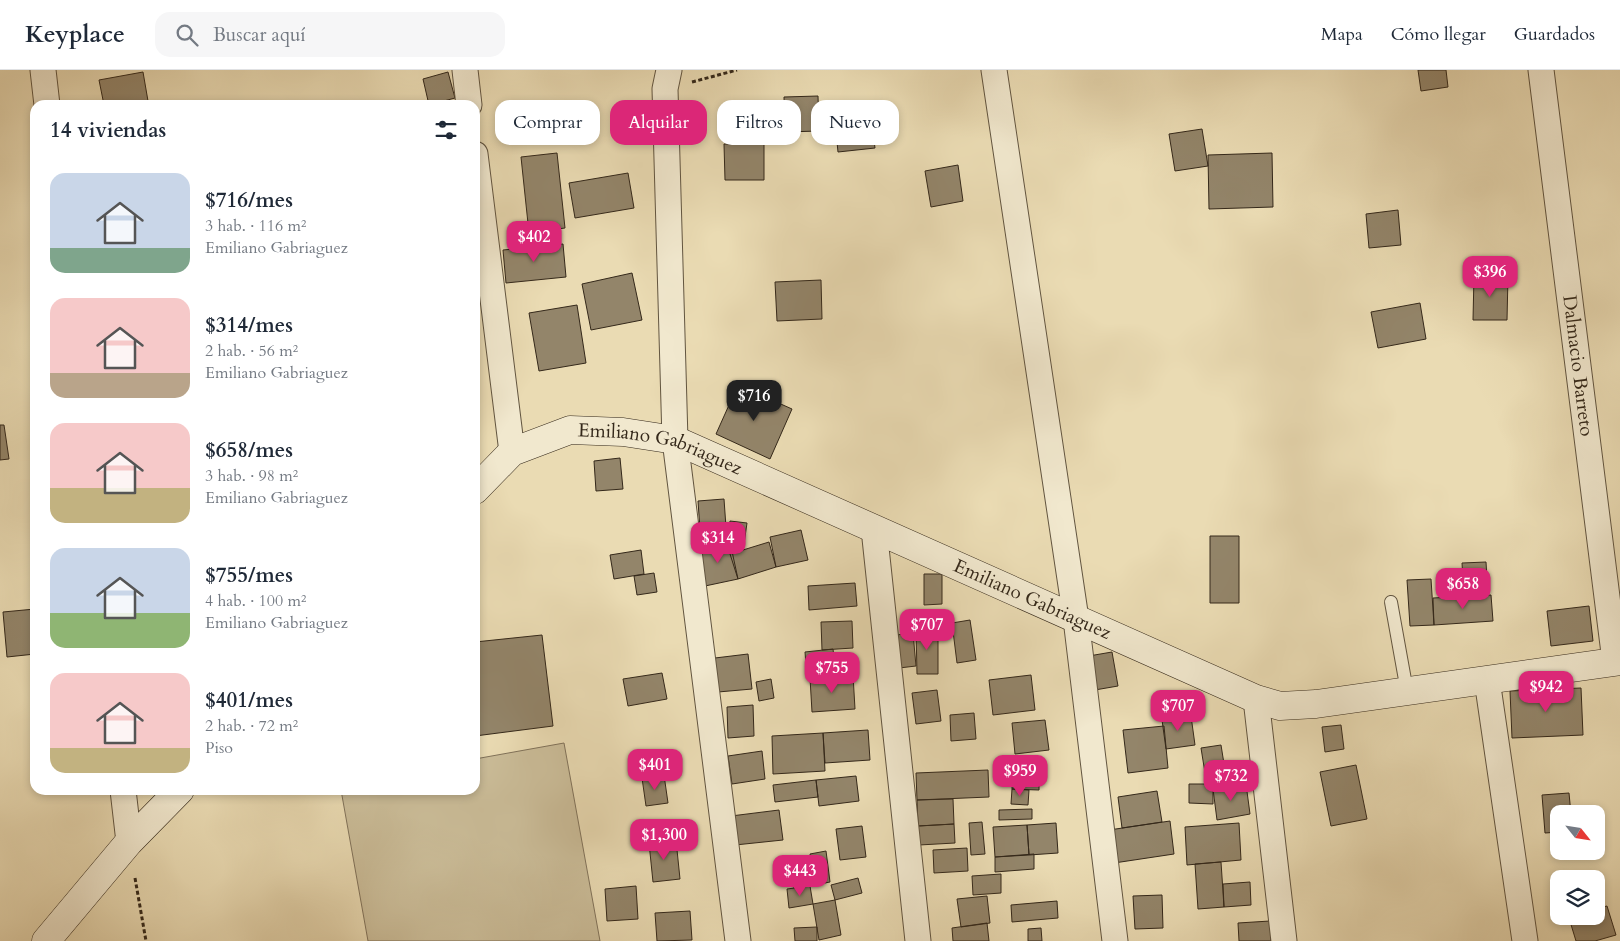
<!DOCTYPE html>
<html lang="es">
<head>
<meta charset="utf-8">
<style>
  :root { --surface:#fff; --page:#f6f6f7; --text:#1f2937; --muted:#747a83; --line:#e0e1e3; --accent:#db2777 }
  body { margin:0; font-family:Cardo,serif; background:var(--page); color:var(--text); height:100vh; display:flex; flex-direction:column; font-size:19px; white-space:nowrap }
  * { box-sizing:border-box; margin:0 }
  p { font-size:16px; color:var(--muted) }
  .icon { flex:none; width:28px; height:28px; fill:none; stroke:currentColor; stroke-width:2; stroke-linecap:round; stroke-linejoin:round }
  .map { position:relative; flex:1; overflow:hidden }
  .side { position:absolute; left:30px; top:30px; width:450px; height:695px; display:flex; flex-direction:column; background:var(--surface); border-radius:15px; box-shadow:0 2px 8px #0003 }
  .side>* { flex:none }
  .hud { position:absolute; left:495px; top:30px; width:475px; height:45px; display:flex; gap:10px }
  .needle { width:32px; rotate:120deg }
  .tools { position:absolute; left:1550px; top:735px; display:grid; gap:10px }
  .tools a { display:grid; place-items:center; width:55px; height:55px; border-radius:10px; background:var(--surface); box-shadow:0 2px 8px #0003; font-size:25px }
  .price { position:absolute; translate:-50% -42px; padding:0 11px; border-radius:10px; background:var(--accent); color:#fff; font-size:16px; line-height:32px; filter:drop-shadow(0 1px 2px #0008) }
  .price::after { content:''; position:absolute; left:50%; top:30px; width:15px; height:11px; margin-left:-8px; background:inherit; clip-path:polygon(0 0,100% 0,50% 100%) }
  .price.selected { background:#222; color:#fff }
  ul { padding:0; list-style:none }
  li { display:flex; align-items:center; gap:15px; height:125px; padding:0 20px }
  li span { display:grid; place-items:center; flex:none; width:140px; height:100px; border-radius:15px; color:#555 }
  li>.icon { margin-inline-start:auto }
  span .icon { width:60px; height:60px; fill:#fffc; stroke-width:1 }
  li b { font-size:21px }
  h2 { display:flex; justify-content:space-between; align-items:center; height:60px; padding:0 20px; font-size:21px }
  .pill { padding:0 18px; border-radius:15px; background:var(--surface); box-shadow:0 2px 8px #0003; font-size:18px; line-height:45px }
  .pill.selected { background:var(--accent); color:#fff }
  header { display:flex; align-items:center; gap:30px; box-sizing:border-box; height:70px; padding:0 25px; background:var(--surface); border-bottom:1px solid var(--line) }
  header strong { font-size:24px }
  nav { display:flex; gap:28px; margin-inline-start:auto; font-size:18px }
  .search { width:350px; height:45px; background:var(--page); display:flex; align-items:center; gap:12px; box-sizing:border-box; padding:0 18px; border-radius:15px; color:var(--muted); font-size:19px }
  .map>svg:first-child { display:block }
  .green { fill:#cbbd99; stroke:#80725a }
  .building { fill:#93856a; stroke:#34281a }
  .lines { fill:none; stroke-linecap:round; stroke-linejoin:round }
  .lane-casing { stroke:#625540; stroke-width:14 }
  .street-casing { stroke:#625540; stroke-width:27 }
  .secondary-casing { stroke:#34281a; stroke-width:29 }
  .path { stroke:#34281a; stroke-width:3; stroke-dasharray:4 2.5; stroke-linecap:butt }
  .lane { stroke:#f1e8ce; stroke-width:12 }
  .street { stroke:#f1e8ce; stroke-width:25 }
  .secondary { stroke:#f1e8ce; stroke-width:28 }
  .labels { text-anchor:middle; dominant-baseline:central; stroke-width:4; stroke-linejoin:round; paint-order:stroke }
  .street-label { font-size:19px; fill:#34281a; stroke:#f1e8ce }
</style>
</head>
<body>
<header>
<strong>Keyplace</strong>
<div class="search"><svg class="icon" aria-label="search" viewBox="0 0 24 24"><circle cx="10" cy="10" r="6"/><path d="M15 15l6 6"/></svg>Buscar aquí</div>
<nav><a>Mapa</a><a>Cómo llegar</a><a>Guardados</a></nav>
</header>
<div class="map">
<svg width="1620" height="871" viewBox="0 0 1620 871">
  <rect width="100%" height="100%" fill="#eadbb3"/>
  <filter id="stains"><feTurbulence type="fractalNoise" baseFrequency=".004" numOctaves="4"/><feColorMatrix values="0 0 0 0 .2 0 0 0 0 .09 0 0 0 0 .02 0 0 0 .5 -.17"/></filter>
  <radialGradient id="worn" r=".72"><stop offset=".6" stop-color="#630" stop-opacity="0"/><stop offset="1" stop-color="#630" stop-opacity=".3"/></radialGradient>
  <!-- green -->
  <path class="green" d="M564 673 600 871H368L341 720H475V689Z"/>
  <!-- building -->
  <path class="building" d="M1418 0H1446L1448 17 1421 21Z
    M143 2 148 31 126 35H104L99 10Z
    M448 2 455 28 429 35 423 9Z
    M818 26 819 61 785 62 784 27Z
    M770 33 772 72 755 74 752 34Z
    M870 39 875 78 838 82 834 43Z
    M1202 59 1208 96 1175 101 1169 64Z
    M724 74H764V110H725Z
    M557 83 565 158 529 163 521 87Z
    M1272 83 1273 137 1209 139 1208 85Z
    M958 95 963 131 931 137 925 101Z
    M628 103 634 138 575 148 569 113Z
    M1398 140 1401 175 1369 178 1366 144Z
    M563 174 566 207 506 213 503 180Z
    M632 203 642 250 591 260 582 214Z
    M1474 205 1508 206 1507 250H1473Z
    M821 210 822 249 777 251 775 212Z
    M1420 233 1426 269 1378 278 1371 242Z
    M577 235 586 293 539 301 529 243Z
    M738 315 792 339 770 389 716 364Z
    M0 355H4L9 389 0 390Z
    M620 388 623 419 596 421 594 391Z
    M724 429 727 471 701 474 698 431Z
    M730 451 747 453 744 474 727 471Z
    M801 460 808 490 776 497 770 467Z
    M1210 466H1239V533H1210Z
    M730 472 738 509 705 516 697 479Z
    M769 472 776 497 738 509 730 484Z
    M641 480 644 504 614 509 610 485Z
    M1486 492 1488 525 1464 526 1462 493Z
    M654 503 657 522 637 525 634 506Z
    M924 504H942V534L924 535Z
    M1431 509 1434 555 1410 556 1407 510Z
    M855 513 857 536 809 540 808 516Z
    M1491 525 1493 551 1434 555 1433 528Z
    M1589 536 1593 571 1551 576 1547 541Z
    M35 539V584L7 587 3 542Z
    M970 550 976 590 957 593 952 553Z
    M852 551 853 578 822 580 821 552Z
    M916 559H938V604H917Z
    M913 563 916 596 899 598 896 565Z
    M542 565 553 656 475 666V572Z
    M833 579 836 606 807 609 805 582Z
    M1112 582 1118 616 1089 621 1083 587Z
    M748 584 752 619 718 622 715 588Z
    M662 603 667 629 628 636 623 609Z
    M853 605 855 639 812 642 810 608Z
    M1031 605 1035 640 993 645 989 610Z
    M771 609 774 628 759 631 756 612Z
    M1581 618 1583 665 1512 668 1510 621Z
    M937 620 941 651 916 654 912 623Z
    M753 635 754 666 728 668 727 637Z
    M974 643 976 669 951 671 950 645Z
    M1191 646 1195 675 1166 679 1162 650Z
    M1045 650 1049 680 1015 684 1012 653Z
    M1341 655 1344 679 1325 682 1322 657Z
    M1164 656 1168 698 1128 703 1123 660Z
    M868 660 870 690 825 693 823 663Z
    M823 663 825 701 773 704 772 666Z
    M1221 675 1225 700 1205 703 1201 678Z
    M762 681 765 709 732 714 728 686Z
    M1356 695 1367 749 1331 756 1320 702Z
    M988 700 989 727 917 730 916 703Z
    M664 705 668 733 646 736 642 708Z
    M856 706 859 731 819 736 816 710Z
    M1012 706 1039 707V720L1012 719Z
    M816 710 818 727 775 732 773 715Z
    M1189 714H1213V734L1189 733Z
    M1246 714 1250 744 1217 750 1213 719Z
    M1012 719 1029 720 1028 735 1011 734Z
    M1157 721 1162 752 1122 758 1118 727Z
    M1569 723 1571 744H1559V762L1545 763 1542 725Z
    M953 729 954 754 918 756 917 730Z
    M1032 739V749L999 750V740Z
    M779 740 783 770 735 775 731 746Z
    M1170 751 1174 784 1114 793 1109 760Z
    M982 752 985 784 971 785 969 753Z
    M1056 753 1058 783 1029 785 1027 755Z
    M1239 753 1241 790 1187 795 1185 757Z
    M954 754 955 773 919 775 918 756Z
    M1027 755 1029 785 995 787 993 757Z
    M862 756 866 787 840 790 836 759Z
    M676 770 680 809 653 812 649 773Z
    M967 778 968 801 934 803 933 780Z
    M826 781 830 812 815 815 810 784Z
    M1034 784V799L995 802V787Z
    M806 790 810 816 794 818 790 792Z
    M1221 792 1224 837 1198 839 1195 794Z
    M1001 804V823L973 825 972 806Z
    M858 808 862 823 835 830 831 815Z
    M1250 812 1251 835 1224 837 1223 814Z
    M636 816 638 849 607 851 605 819Z
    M810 816 813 834 789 838 787 819Z
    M1162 825 1163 858 1135 859 1133 826Z
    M987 826 990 853 961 857 957 829Z
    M835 830 841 865 819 870 813 834Z
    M1057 831 1058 848 1012 852 1011 835Z
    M1607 836 1616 865 1595 871H1576L1569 848 1596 846V839Z
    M690 841 692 870 657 871 655 843Z
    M1270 851 1271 871H1239L1238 853Z
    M987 853 989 871H953L952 858Z
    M817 857V871H795L794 858Z
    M1041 858 1042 871H1028V859Z"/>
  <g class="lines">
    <!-- lane casing -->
    <g class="lane-casing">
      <path id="lane" d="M1391 532 1407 621"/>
    </g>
    <!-- street casing -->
    <g class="street-casing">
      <g id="street">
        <path d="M43 0 47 35"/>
        <path d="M465 0 469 35"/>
        <path d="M669 0 665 19 675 370 738 871"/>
        <path d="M994 0 1076 549 1115 871"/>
        <path id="s1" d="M1541 0 1615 591"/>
        <path d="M475 84 512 382"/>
        <path d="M874 459 918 871"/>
        <path d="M1487 610 1525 871"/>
        <path d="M1256 629 1284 871"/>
        <path d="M123 720 129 772"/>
      </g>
    </g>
    <!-- secondary casing -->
    <g class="secondary-casing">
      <g id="secondary">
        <path id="s2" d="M475 420 512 382 570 360 623 362 675 370 1256 629 1280 636 1316 634 1620 591"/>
        <path d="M46 871 129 772 180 720"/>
      </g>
    </g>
    <!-- path -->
    <path class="path" d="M692 12 737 0
      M135 808 146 871"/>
    <!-- lane -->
    <use href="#lane" class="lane"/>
    <!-- street -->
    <use href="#street" class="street"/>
    <!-- secondary -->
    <use href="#secondary" class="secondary"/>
  </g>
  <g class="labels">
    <!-- street labels -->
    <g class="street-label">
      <text stroke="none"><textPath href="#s1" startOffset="298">Dalmacio Barreto</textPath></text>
      <text stroke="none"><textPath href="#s2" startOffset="208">Emiliano Gabriaguez</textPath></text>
      <text stroke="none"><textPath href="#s2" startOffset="612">Emiliano Gabriaguez</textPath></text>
    </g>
  </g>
  <rect width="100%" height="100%" filter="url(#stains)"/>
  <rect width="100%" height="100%" fill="url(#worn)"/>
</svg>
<div class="tools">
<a><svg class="needle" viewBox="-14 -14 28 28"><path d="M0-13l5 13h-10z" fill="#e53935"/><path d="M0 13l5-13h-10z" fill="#747a83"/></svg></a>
<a><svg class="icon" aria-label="layers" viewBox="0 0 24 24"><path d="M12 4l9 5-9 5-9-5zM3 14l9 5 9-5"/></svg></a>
</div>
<b class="price" style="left:534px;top:193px">$402</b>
<b class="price" style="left:1490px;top:228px">$396</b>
<b class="price selected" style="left:754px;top:352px">$716</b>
<b class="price" style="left:718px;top:494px">$314</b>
<b class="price" style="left:1463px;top:540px">$658</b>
<b class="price" style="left:927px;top:581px">$707</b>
<b class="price" style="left:832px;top:624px">$755</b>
<b class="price" style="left:1546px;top:643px">$942</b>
<b class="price" style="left:1178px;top:662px">$707</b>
<b class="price" style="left:655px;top:721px">$401</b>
<b class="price" style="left:1020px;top:727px">$959</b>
<b class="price" style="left:1231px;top:732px">$732</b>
<b class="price" style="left:664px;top:791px">$1,300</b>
<b class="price" style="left:800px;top:827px">$443</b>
<div class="hud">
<a class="pill">Comprar</a>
<a class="pill selected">Alquilar</a>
<a class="pill">Filtros</a>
<a class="pill">Nuevo</a>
</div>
<section class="side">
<h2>14 viviendas<svg class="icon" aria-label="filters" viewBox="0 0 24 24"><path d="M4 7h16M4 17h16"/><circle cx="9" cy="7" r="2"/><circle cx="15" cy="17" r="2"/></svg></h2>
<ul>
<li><span style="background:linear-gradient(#c9d6e8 75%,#7fa58c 0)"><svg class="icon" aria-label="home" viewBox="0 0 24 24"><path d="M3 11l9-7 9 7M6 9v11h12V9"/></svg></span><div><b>$716/mes</b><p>3 hab. · 116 m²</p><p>Emiliano Gabriaguez</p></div></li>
<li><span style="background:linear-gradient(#f6c9c9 75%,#b9a48a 0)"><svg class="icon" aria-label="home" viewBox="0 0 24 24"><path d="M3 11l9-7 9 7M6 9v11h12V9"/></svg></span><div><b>$314/mes</b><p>2 hab. · 56 m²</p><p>Emiliano Gabriaguez</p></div></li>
<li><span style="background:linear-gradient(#f6c9c9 65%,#c2b280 0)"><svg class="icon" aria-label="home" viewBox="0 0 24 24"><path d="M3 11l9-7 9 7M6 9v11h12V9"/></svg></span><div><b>$658/mes</b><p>3 hab. · 98 m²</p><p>Emiliano Gabriaguez</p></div></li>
<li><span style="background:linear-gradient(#c9d6e8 65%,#8fb573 0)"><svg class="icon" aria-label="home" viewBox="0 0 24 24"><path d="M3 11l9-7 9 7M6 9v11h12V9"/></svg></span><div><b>$755/mes</b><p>4 hab. · 100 m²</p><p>Emiliano Gabriaguez</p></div></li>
<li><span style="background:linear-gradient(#f6c9c9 75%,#c2b280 0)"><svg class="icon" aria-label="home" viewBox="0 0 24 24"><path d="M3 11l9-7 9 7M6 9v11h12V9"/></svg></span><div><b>$401/mes</b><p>2 hab. · 72 m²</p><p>Piso</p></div></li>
</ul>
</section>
</div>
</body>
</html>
